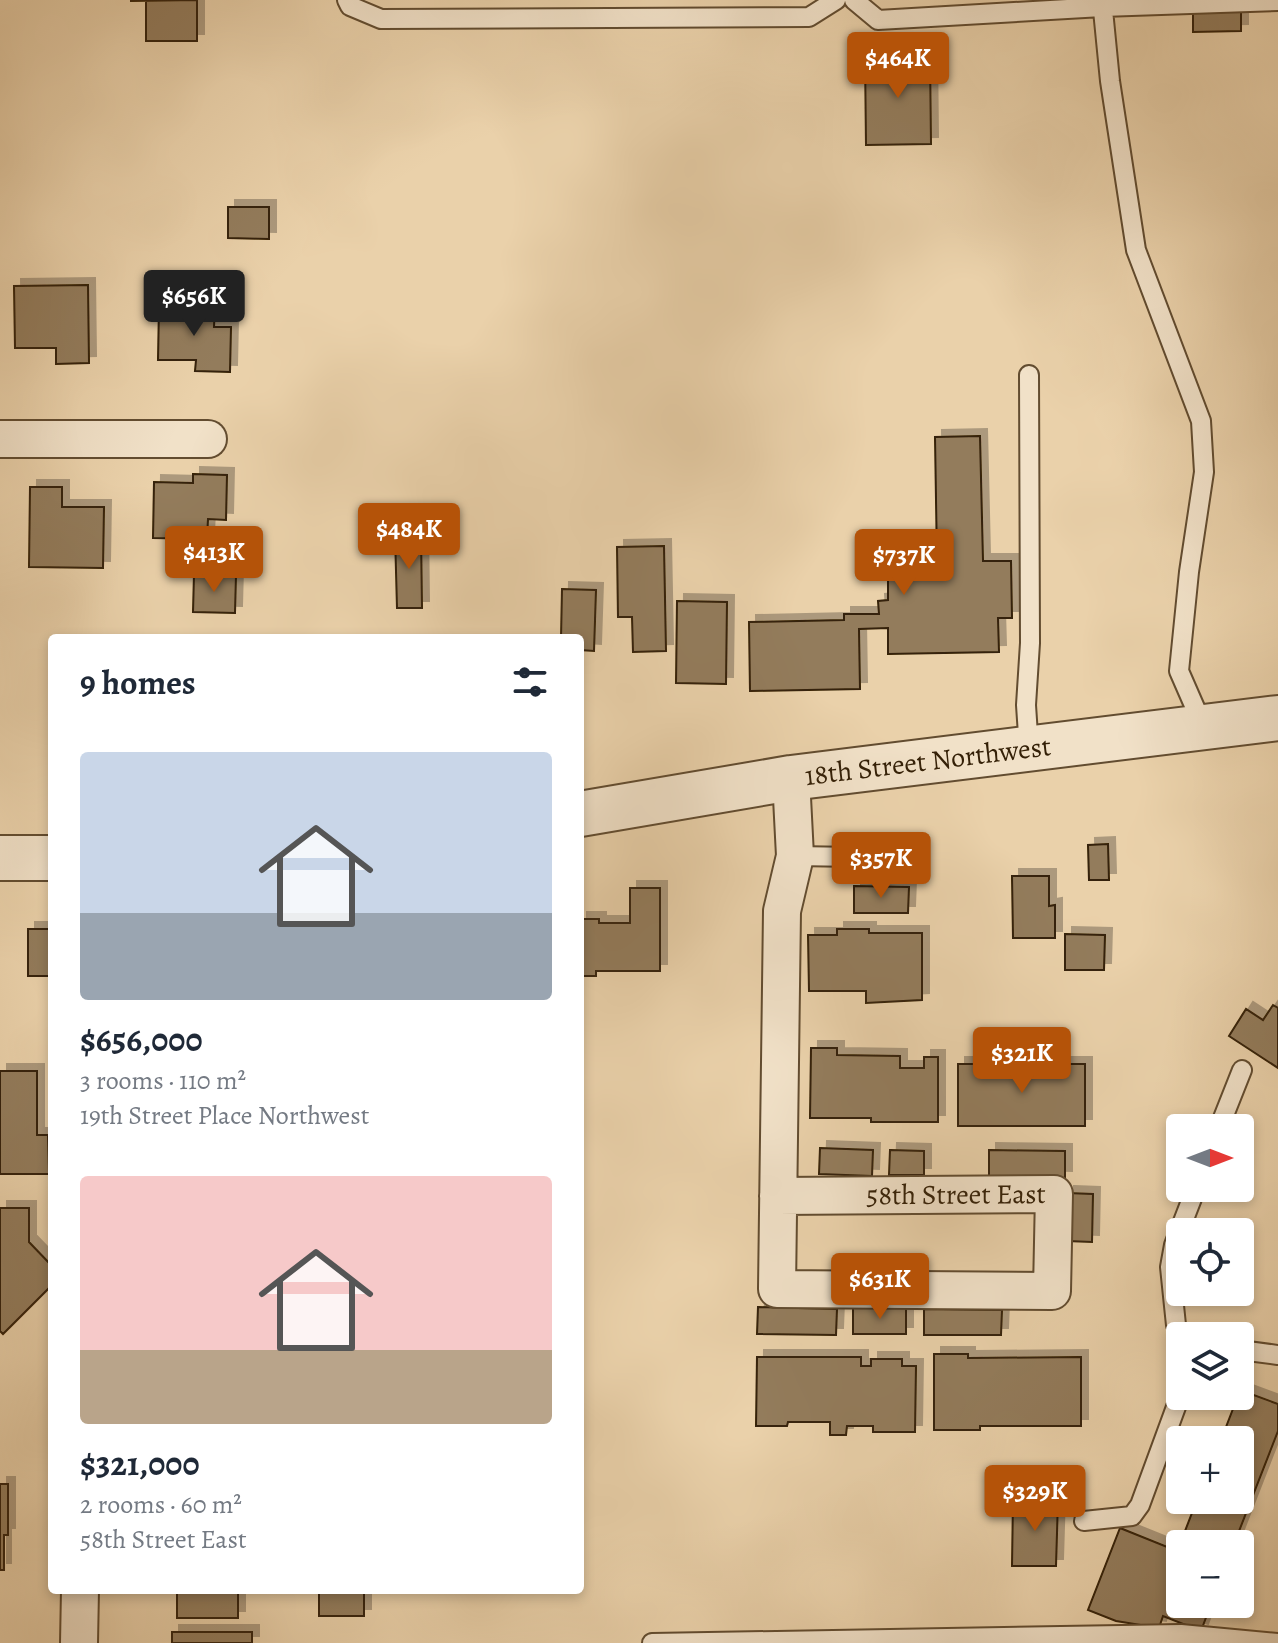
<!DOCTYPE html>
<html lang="en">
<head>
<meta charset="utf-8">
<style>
  :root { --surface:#fff; --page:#f2f2f3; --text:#1f2937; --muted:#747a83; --accent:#b45309 }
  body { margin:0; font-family:Alegreya,serif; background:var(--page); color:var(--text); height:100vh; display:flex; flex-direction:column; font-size:30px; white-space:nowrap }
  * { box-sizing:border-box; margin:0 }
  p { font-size:26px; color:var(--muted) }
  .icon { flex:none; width:44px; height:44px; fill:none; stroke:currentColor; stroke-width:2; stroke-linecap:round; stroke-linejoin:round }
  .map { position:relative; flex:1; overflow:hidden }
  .sheet { position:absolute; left:48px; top:634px; width:536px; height:960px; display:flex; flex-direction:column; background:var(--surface); border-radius:8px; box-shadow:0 4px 12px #0003 }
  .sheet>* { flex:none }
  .needle { width:52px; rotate:90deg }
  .fabs { position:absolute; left:1166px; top:1114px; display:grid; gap:16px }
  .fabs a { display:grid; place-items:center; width:88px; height:88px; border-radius:8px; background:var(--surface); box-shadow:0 4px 12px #0003; font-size:40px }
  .price { position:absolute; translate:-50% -68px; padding:0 18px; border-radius:8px; background:var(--accent); color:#fff; font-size:26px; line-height:52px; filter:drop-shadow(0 2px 4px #0008) }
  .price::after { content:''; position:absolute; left:50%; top:48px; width:24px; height:18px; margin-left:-12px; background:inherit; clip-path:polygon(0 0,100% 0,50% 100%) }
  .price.current { background:#222; color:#fff }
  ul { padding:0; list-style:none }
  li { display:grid; align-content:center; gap:16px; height:424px; padding:0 32px }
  li span { display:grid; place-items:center; height:248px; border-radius:8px; color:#555 }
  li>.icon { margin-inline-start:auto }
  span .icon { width:144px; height:144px; fill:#fffc; stroke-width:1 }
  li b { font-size:34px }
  h2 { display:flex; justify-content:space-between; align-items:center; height:96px; padding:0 32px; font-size:34px }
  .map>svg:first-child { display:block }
  .building { fill:#937c5c; stroke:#342007; stroke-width:2; filter:url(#shadow) }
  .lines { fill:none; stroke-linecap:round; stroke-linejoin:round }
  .service-casing { stroke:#624c30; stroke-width:22 }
  .minor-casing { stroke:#624c30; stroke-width:40 }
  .tertiary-casing { stroke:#624c30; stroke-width:48 }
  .service { stroke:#f1e1c8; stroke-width:18 }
  .minor { stroke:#f1e1c8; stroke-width:36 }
  .tertiary { stroke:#f1e1c8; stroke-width:44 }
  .labels { text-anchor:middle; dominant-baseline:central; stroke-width:6; stroke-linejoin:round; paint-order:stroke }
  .street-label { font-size:28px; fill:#342007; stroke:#f1e1c8 }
</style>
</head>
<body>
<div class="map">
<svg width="1278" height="1643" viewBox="0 0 1278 1643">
  <defs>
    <filter id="shadow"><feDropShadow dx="7" dy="-7" stdDeviation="0" flood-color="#0004"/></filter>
  </defs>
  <rect width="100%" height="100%" fill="#ead1aa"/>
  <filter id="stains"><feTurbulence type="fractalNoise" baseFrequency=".0025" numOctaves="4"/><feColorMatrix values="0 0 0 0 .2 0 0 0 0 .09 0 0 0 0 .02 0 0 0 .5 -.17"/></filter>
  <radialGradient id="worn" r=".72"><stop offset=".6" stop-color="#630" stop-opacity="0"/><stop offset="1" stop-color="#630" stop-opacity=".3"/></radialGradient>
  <!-- building -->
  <path class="building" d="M197 0V41H146V1H130Z
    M1241 8V31L1193 32V9Z
    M930 55 931 144 866 145 865 56Z
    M228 207H269V239L228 238Z
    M88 285 89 363 56 364V348H15L14 286Z
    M159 306 215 307 214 327H231L230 372 195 371 196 360H158Z
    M980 436 983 561H1011L1012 618H998L999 652 888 654V628L859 629 860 689 750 691 749 622 844 620V614H879L878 601 888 600V563L937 562 935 437Z
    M193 474 227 475 226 520 208 519 207 539 153 538 154 482 193 483Z
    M30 487H62V507H104L103 568 29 567Z
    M421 533 422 608H397L395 534Z
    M664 546 666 651 633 652 632 617H618L617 547Z
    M194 574 236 575 235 613 193 612Z
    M562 589 596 590 594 651 580 650V638H561Z
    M677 601 727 602 726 684 676 683Z
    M1108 844 1109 880H1089L1088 845Z
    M1012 876H1049V906L1055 905V938H1013Z
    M854 886 909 887 908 913H854Z
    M630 888H660V971H596V976H580V919H599V923H630Z
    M28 929H52V976H28Z
    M837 929H869V933H922V1000L866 1003V991H809L808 935H837Z
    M1065 934 1105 935 1104 970H1065Z
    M1273 1005 1278 1008V1068L1229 1036 1246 1009 1263 1020Z
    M811 1048H837V1055L900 1056V1068H924V1057H938V1122H871V1118H810Z
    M958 1064H1085V1126H958Z
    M0 1071H37V1135H48L49 1174H0Z
    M820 1148 873 1150 872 1176 819 1174Z
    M890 1150 924 1151V1175H889Z
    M989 1150 1065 1151V1178L989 1176Z
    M1067 1193 1093 1194 1092 1242 1067 1241Z
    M0 1208H29V1242L52 1266V1285L3 1334 0 1331Z
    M758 1307 837 1309 836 1335 757 1334Z
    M853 1308H906V1334H853Z
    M924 1309 1002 1310 1001 1335H924Z
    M934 1354H968V1358L1081 1357V1426H980V1430H934Z
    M757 1357H861V1366H871V1359H902V1366H916L915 1432H873V1426H847L846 1435H830V1422H788L787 1426H756Z
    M1240 1390 1278 1404V1431L1234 1544H1180L1197 1500H1240V1440H1221L1238 1396H1240Z
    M0 1484H8V1535H4V1570H0Z
    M1013 1499 1058 1500 1056 1566H1012Z
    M1120 1528 1177 1551 1180 1544V1604H1211L1201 1631 1163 1616 1159 1628 1116 1621 1088 1610Z
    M177 1590H238V1618H177Z
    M319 1590H364V1616H319Z
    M172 1632H252V1643H172Z"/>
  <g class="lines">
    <!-- service casing -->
    <g class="service-casing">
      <path id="service" d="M347 0 350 6 381 19 809 17 836 0
        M854 0 878 20 1102 7 1278 1
        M1102 0 1110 81 1136 250 1201 421 1204 472 1189 572 1179 671 1203 726
        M1029 375 1030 643 1026 705 1029 750
        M795 856 917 858
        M1219 1128 1242 1070
        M1182 1336 1176 1325 1170 1267 1174 1245 1196 1188
        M1240 1350 1278 1355
        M1084 1521 1132 1516 1140 1505 1180 1396
        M652 1643 1181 1634 1278 1643"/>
    </g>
    <!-- minor casing -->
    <g class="minor-casing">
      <g id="minor">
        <path d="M0 439H208"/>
        <path id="s1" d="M778 1196 1054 1194 1052 1291 777 1289 782 911 795 856 791 778"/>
        <path d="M79 1643 80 1590"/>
      </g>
    </g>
    <!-- tertiary casing -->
    <g class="tertiary-casing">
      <g id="tertiary">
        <path id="s2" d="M580 814 791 778 1278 718"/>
        <path d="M0 858H52"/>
      </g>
    </g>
    <!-- service -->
    <use href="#service" class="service"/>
    <!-- minor -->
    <use href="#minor" class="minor"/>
    <!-- tertiary -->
    <use href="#tertiary" class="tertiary"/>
  </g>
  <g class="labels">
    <!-- street labels -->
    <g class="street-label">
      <text stroke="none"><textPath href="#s2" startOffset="352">18th Street Northwest</textPath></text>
      <text stroke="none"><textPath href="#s1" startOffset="178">58th Street East</textPath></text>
    </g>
  </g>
  <rect width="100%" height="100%" filter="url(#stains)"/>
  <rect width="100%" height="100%" fill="url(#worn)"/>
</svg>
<div class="fabs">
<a><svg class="needle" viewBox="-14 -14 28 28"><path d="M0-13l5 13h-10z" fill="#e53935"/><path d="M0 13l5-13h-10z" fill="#747a83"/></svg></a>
<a><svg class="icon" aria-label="locate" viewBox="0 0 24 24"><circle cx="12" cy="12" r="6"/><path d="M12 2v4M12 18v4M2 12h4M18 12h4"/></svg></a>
<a><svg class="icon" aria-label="layers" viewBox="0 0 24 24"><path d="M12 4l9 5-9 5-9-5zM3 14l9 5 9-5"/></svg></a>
<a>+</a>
<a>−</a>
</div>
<b class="price" style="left:898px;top:100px">$464K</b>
<b class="price current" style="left:194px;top:338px">$656K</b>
<b class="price" style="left:409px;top:571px">$484K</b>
<b class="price" style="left:214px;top:594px">$413K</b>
<b class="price" style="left:904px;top:597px">$737K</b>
<b class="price" style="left:881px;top:900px">$357K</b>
<b class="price" style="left:1022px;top:1095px">$321K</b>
<b class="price" style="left:880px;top:1321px">$631K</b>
<b class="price" style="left:1035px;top:1533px">$329K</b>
<section class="sheet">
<h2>9 homes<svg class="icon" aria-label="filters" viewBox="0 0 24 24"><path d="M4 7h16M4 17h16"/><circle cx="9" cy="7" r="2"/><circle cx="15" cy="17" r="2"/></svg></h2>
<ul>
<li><span style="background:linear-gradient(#c9d6e8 65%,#9aa5b1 0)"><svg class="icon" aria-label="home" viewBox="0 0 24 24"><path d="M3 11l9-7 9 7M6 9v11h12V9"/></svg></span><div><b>$656,000</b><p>3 rooms · 110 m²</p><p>19th Street Place Northwest</p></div></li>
<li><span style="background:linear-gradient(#f6c9c9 70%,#b9a48a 0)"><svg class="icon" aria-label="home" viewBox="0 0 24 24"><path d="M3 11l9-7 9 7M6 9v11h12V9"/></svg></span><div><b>$321,000</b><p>2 rooms · 60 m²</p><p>58th Street East</p></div></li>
</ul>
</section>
</div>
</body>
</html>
